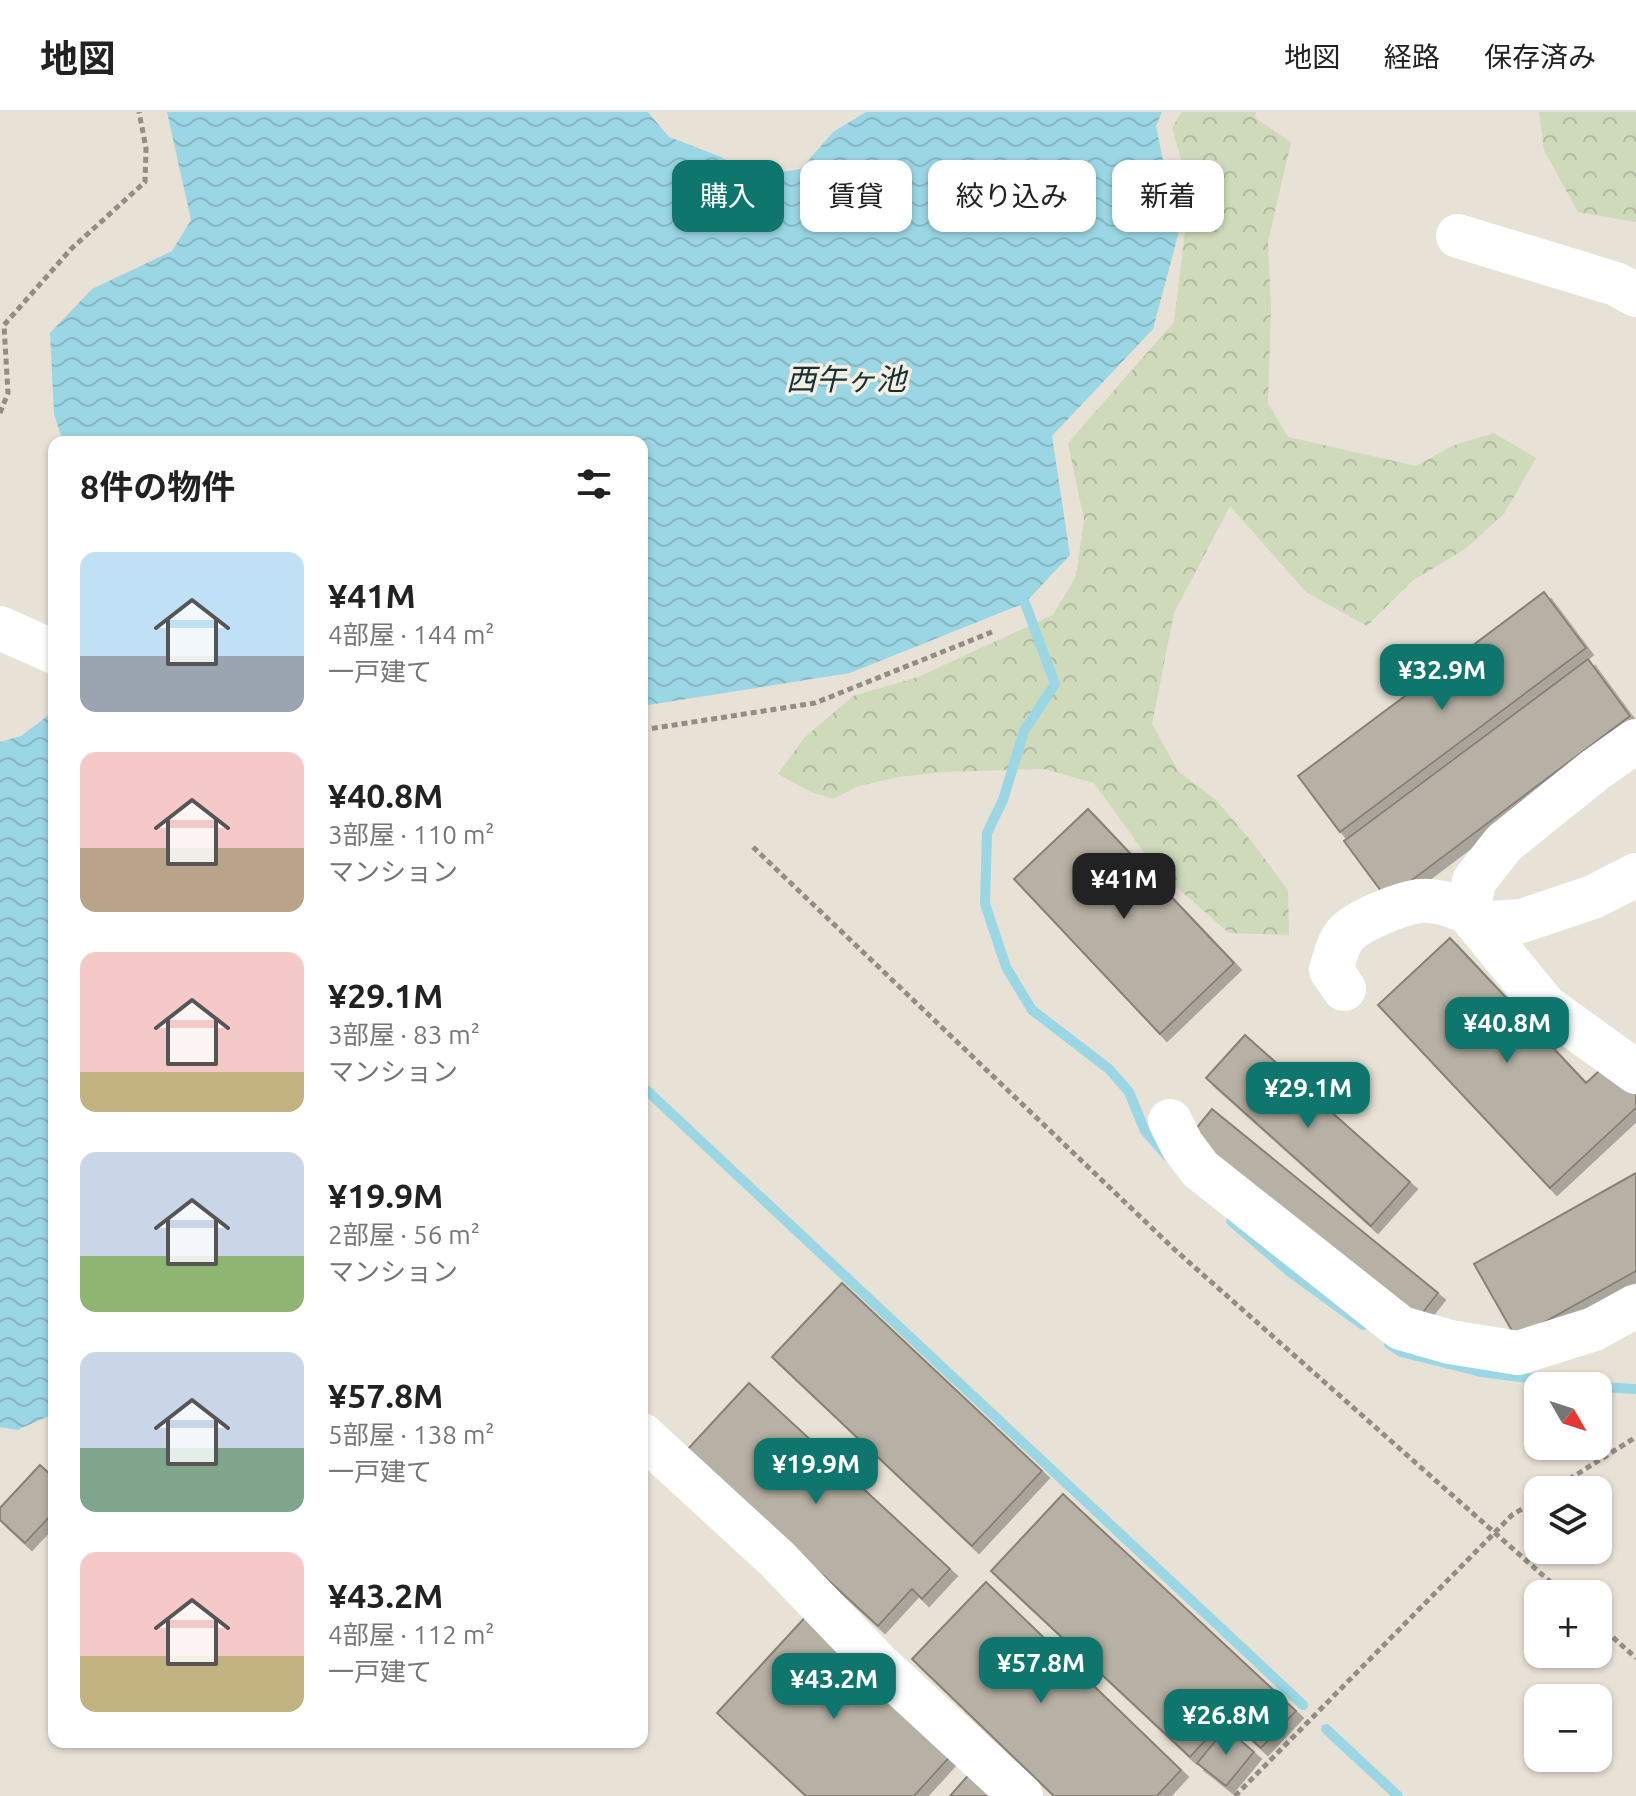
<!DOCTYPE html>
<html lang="ja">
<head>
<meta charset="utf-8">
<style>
  :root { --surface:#fff; --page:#f6f6f6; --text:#222; --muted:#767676; --line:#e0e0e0; --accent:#0f766e }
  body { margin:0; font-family:Ubuntu,"Noto Sans JP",sans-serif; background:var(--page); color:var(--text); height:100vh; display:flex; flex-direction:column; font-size:30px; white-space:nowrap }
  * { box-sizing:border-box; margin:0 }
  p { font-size:26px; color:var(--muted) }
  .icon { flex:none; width:44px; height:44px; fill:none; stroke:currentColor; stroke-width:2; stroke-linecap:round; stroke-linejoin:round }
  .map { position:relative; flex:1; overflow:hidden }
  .drawer { position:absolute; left:48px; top:324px; width:600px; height:1312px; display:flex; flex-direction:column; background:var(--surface); border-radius:16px; box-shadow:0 2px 6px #0004 }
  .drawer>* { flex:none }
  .banner { position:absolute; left:672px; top:48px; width:760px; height:72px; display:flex; gap:16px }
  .needle { width:52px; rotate:129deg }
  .controls { position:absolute; left:1524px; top:1260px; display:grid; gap:16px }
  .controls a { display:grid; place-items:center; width:88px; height:88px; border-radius:16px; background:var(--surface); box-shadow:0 2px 6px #0004; font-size:40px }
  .price { position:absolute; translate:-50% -68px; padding:0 18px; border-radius:16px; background:var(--accent); color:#fff; font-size:26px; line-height:52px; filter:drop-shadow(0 2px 4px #0008) }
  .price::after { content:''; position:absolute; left:50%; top:48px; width:24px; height:18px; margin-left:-12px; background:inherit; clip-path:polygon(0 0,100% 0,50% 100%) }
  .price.active { background:#222; color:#fff }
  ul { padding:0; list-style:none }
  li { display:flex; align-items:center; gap:24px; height:200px; padding:0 32px }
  li span { display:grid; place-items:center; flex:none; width:224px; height:160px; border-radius:16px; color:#555 }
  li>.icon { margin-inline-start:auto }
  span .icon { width:96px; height:96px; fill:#fffc; stroke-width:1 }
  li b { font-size:34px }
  h2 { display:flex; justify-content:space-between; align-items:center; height:96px; padding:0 32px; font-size:34px }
  .chip { padding:0 28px; border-radius:16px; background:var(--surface); box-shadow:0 2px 6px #0004; font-size:28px; line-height:72px }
  .chip.active { background:var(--accent); color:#fff }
  header { display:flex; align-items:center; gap:48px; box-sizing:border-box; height:112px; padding:0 40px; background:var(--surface); border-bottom:2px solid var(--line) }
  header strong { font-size:38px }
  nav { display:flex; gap:44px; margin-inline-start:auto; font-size:28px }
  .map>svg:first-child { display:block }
  .forest { fill:url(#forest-crowns) }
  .water { fill:url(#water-waves) }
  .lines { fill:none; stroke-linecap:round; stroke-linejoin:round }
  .stream { stroke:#9bd6e4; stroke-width:10 }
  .building { fill:#b7b0a4; stroke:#888176; stroke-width:2; filter:url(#shadow) }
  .path { stroke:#938d85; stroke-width:5; stroke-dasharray:6 4; stroke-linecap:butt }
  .minor { stroke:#fff; stroke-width:44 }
  .labels { text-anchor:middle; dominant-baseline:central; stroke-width:7; stroke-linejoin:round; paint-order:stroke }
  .water-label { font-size:30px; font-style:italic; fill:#133137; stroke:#f5eee2 }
</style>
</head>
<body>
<header>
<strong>地図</strong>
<nav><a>地図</a><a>経路</a><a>保存済み</a></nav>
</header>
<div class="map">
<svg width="1636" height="1684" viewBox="0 0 1636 1684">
  <defs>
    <pattern id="forest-crowns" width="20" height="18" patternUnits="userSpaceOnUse" patternTransform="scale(2)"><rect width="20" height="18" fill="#cfdaba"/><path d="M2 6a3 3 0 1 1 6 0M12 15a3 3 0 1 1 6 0" fill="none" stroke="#b1ba9f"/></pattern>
    <pattern id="water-waves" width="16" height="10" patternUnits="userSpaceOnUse" patternTransform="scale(2)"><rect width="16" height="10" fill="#9bd6e4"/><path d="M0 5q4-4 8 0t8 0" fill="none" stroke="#85b7c2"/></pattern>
    <filter id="shadow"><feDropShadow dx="7" dy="7" stdDeviation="0" flood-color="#0004"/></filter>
  </defs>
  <rect width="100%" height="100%" fill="#e8e1d5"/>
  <!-- forest -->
  <path class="forest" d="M1182 0H1256L1255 6 1291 30 1268 130 1271 196 1268 291 1288 325 1416 354 1452 334 1494 321 1536 346 1504 402 1465 437 1412 469 1367 514 1306 480 1230 394 1174 501 1152 612 1178 659 1215 687 1253 731 1288 778 1289 823 1229 821 1157 758 1094 671 1044 657 942 660 899 665 858 674 833 687 809 679 778 662 804 626 853 584 918 565 1053 503 1076 464 1084 408 1068 331 1174 210 1190 79 1172 16Z
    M1539 0H1636V110L1578 100 1544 38Z"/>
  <!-- water -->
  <path class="water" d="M167 0H648L669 25 719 44 754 64 801 57 833 20 866 0H1162L1156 14 1178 123 1153 217 1052 324 1070 443 1025 491 850 561 642 594V330H63L54 302 50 221 92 177 172 139 191 108Z
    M54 599V1302L17 1318 0 1315V630L21 624Z"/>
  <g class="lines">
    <!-- stream -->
    <path class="stream" d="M1025 491 1055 572 1024 619 1003 688 987 721 985 792 1006 855 1032 898 1109 957 1129 980 1145 1019 1167 1044
      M642 974 1303 1593
      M1231 1109 1290 1160 1363 1213
      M1389 1232 1401 1240 1481 1260 1591 1274
      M1598 1275 1636 1277
      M1326 1617 1398 1684"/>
  </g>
  <!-- building -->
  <path class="building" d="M1544 480 1586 536 1340 720 1298 664Z
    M1588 547 1630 604 1387 787 1344 729Z
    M1088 697 1234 851 1160 922 1014 767Z
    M1450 826 1586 971 1609 950 1636 978V996L1550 1076 1378 893Z
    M1245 923 1410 1070 1371 1114 1206 966Z
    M1212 997 1438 1181 1417 1208 1190 1024Z
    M1636 1061V1159L1516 1226 1474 1152Z
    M842 1171 1042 1359 972 1434 772 1245Z
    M749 1271 950 1457 922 1487 912 1477 878 1514 687 1338Z
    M40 1353 54 1366V1400L25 1431 0 1408V1396Z
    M1063 1382 1296 1599 1261 1636 1227 1605 1190 1645 991 1459Z
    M986 1470 1181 1658 1157 1684H1054L912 1547Z
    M810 1500 957 1637 914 1684H806L717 1601Z
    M1226 1616 1254 1640 1226 1674 1197 1651Z
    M972 1659 1001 1684H950Z"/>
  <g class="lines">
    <!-- path -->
    <path class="path" d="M0 301 8 281 4 213 71 137 145 70 146 36 139 0
      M642 618 815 591 992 520
      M753 735 1174 1137 1564 1482
      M1552 1378 1636 1325
      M1598 1512 1636 1546
      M1235 1684 1512 1403 1538 1387"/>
    <!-- minor -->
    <path class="minor" d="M1458 124 1616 172 1636 183
      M0 516 54 540
      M1636 629 1595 658 1504 731 1474 769 1468 800 1545 894 1636 960
      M1478 812 1522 809 1593 785 1636 763
      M1344 877 1331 858C1335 846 1337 833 1345 823 1358 808 1400 792 1419 789 1437 787 1453 794 1468 800
      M1170 1009 1182 1033 1200 1057 1401 1216 1450 1230 1518 1241 1594 1217 1636 1194
      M642 1323 777 1447 879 1553 1021 1684"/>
  </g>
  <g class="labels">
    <!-- water labels -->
    <g class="water-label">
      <text x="846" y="267">西午ヶ池</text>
    </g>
  </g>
</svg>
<div class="controls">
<a><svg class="needle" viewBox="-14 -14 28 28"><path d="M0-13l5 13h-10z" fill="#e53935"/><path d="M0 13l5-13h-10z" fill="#767676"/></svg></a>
<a><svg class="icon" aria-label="layers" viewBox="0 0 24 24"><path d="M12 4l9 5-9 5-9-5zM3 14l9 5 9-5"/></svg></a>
<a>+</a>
<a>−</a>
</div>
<b class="price" style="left:1442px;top:600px">¥32.9M</b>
<b class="price active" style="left:1124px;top:809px">¥41M</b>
<b class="price" style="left:1507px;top:953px">¥40.8M</b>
<b class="price" style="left:1308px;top:1018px">¥29.1M</b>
<b class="price" style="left:816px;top:1394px">¥19.9M</b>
<b class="price" style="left:1041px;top:1593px">¥57.8M</b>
<b class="price" style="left:834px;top:1609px">¥43.2M</b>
<b class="price" style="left:1226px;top:1645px">¥26.8M</b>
<div class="banner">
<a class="chip active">購入</a>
<a class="chip">賃貸</a>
<a class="chip">絞り込み</a>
<a class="chip">新着</a>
</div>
<section class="drawer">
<h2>8件の物件<svg class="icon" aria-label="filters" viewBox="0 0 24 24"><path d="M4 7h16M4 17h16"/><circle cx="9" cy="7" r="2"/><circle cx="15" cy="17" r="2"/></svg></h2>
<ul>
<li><span style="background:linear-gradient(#bfe0f5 65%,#9aa5b1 0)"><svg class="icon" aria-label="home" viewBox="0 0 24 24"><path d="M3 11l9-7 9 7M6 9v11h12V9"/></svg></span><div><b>¥41M</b><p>4部屋 · 144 m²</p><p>一戸建て</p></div></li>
<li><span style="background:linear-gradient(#f6c9c9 60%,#b9a48a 0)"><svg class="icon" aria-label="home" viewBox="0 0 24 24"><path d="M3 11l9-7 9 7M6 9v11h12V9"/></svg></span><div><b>¥40.8M</b><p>3部屋 · 110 m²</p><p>マンション</p></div></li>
<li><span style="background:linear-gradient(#f6c9c9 75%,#c2b280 0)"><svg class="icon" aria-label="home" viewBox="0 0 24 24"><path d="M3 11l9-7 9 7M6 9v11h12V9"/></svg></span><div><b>¥29.1M</b><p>3部屋 · 83 m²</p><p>マンション</p></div></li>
<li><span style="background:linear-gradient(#c9d6e8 65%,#8fb573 0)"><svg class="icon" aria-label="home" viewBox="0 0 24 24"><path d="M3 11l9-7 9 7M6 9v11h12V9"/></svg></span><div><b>¥19.9M</b><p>2部屋 · 56 m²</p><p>マンション</p></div></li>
<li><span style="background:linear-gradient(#c9d6e8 60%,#7fa58c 0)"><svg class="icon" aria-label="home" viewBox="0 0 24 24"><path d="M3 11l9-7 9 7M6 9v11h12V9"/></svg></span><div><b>¥57.8M</b><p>5部屋 · 138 m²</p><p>一戸建て</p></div></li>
<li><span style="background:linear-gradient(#f6c9c9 65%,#c2b280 0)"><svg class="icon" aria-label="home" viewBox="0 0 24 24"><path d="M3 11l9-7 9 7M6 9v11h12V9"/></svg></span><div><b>¥43.2M</b><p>4部屋 · 112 m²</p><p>一戸建て</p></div></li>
</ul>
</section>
</div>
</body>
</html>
